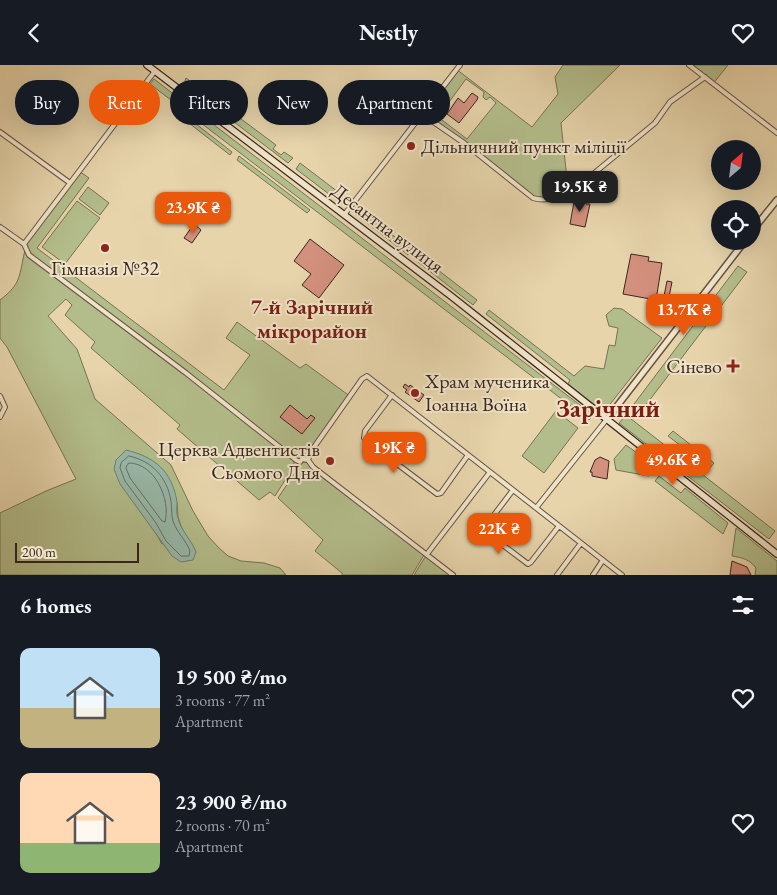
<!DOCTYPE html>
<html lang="en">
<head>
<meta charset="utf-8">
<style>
  :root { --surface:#171b24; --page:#242831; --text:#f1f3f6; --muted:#9ea1a6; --accent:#ea580c }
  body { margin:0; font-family:"EB Garamond",serif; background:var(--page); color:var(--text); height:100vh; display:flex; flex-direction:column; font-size:19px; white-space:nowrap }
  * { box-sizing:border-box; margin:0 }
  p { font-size:16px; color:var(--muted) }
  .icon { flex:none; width:28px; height:28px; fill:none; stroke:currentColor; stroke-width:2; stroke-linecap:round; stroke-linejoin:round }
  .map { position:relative; height:510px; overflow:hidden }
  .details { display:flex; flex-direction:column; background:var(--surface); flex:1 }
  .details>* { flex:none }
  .hud { position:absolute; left:15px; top:15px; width:500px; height:45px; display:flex; gap:10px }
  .needle { width:32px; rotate:28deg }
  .fabs { position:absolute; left:711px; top:75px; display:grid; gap:10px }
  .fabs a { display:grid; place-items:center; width:50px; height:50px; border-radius:50%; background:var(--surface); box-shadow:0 5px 20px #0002; font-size:25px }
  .scale { position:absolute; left:15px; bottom:12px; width:124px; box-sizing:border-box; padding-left:5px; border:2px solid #3b271f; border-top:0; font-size:14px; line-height:18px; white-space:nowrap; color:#3b271f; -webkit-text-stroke:4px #efe3c8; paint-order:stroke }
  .price { position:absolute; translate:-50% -42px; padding:0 11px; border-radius:10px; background:var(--accent); color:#fff; font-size:16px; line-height:32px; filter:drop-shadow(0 1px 2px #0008) }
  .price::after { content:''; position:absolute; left:50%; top:30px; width:15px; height:11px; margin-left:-8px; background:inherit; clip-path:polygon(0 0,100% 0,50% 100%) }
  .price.selected { background:#222; color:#fff }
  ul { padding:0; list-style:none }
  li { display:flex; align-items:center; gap:15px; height:125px; padding:0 20px }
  li span { display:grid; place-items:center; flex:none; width:140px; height:100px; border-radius:10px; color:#555 }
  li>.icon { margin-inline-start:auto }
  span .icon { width:60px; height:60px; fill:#fffc; stroke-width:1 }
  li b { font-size:21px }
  h2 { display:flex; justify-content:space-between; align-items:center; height:60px; padding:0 20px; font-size:21px }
  .chip { padding:0 18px; border-radius:22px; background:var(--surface); box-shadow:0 5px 20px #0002; font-size:18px; line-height:45px }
  .chip.selected { background:var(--accent); color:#fff }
  header { display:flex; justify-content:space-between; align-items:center; height:65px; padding:0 20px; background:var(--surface); font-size:22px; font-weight:700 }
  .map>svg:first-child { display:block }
  .green { fill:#b3bd8b; stroke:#777255; fill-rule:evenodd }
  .water { fill:#97b8a8; stroke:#727e71 }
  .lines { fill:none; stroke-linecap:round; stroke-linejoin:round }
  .shore { stroke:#697064; stroke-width:1 }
  .building { fill:#d3907e; stroke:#3b271f }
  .minor-casing { stroke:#665242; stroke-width:6 }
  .tertiary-casing { stroke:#665242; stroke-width:8 }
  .secondary-casing { stroke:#3b271f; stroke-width:8 }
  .minor { stroke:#efe3c8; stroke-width:4 }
  .tertiary { stroke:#efe3c8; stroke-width:5 }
  .secondary { stroke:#efe3c8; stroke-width:5.5 }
  .poi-dot { fill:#8f2418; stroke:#efe3c8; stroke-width:2 }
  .labels { text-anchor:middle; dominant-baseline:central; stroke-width:4; stroke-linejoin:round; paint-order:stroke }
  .poi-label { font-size:20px; fill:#3b271f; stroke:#efe3c8; text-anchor:start }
  .street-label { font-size:20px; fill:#3b271f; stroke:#efe3c8 }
  .neighbourhood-label { font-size:21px; font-weight:bold; fill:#7a1f14; stroke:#efe3c8 }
  .district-label { font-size:25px; font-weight:bold; fill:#7a1f14; stroke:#efe3c8 }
</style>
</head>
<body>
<header><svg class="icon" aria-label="back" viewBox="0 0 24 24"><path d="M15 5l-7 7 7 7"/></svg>Nestly<svg class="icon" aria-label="heart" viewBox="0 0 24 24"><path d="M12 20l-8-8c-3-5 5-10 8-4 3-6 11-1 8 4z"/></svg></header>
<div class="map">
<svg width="777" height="510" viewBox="0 0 777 510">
  <rect width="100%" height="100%" fill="#e7d4ab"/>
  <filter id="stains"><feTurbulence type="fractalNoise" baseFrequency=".004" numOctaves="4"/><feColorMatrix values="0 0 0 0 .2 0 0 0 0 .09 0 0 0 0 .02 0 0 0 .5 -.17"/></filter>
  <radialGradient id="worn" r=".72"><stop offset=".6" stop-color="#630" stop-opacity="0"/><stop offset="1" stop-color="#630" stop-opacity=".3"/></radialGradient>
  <!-- green -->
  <path class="green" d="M563 0H620L561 58 567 114 574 118 573 125C559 131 547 138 533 133L464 78 422 49 456 4 532 62 558 29 555 12ZM466 14 484 27 483 32 486 35 490 32 496 38 467 74 438 52Z
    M689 0H728L713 19Z
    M186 13 276 80 273 84 281 90 284 87 293 93 288 98 184 19Z
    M154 14 593 350 589 355 150 19Z
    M187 52 232 87 230 90 185 55Z
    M239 91 310 145 307 148 237 95Z
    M300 98 346 133 342 139 296 104Z
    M79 106 89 113 37 183 224 325 250 290 226 273 237 257 300 303 306 299 351 332 308 395 302 394 300 397 163 292 294 395V401L275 431 270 427 259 435 177 364 180 360 91 283 95 277 65 250 72 240 66 234 48 251 77 284 95 334 171 400 193 446 208 471 219 483 228 491 241 496 264 498 280 503 286 510H0V448L46 426 76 414 7 282 0 273V235C18 221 19 215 23 194 24 188 26 185 24 179ZM177 437 178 452 183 467 162 479 152 461Z
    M88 122 109 138 100 150 79 134Z
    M77 136 100 153 65 199 42 182Z
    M356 142 412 185 408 190 353 147Z
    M421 192 477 235 473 240 418 197Z
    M738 201 747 207 639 349 631 343Z
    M614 243 622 244 662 273 604 347 568 319 570 315 486 249 489 245 574 311 585 301 604 304 609 280 615 281 618 263 609 261 606 250Z
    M556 346 578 363 544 408 522 391Z
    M626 350 775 466 769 474 619 358Z
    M673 366 714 398 710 403 668 371Z
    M626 380 656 402 649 411 616 405 614 394Z
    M302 397H306L320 410 424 490 412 510H342V508L315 486 323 475 278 433Z
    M659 411 681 428 685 423 728 458 723 469 655 416Z
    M736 463 777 496V510H755L756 503C749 494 743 493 732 491Z
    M427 489 453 510H414Z"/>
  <!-- water -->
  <path class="water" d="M126 385C155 392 172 406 177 437 177 442 176 448 178 453 181 466 191 474 196 487L193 495 181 497 172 491 120 419 114 404 116 395Z"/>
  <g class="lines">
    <!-- shore -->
    <path class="shore" d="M129 391C152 396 167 412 171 436 172 443 171 449 173 456 177 468 186 475 190 486L189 491H181L166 476 156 458 125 416 120 403 121 398Z
      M129 398C155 398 171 435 165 457L162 456 130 413 126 403Z"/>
  </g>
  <!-- building -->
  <path class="building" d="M472 28 478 32 477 35 459 58 447 49 458 33 464 38Z
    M579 132 586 134V139H590L585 162 570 159 574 137H578Z
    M194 159 201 165 192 178 184 173Z
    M310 174 344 200 319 233 302 220 311 209 294 196Z
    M631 189 649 192 648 196 662 198 656 235 623 229Z
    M667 216 672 217 668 237 670 238 664 245 660 240 661 235 663 236Z
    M405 319 409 322 410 320 424 330 419 337 405 327 407 325 403 322Z
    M290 340 307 354 311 350 315 353 302 369 280 352Z
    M600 392 609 396 607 414 592 411V407H590L595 395Z
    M732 496 747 502 751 510H730Z"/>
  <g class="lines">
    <!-- minor casing -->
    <g class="minor-casing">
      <path id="minor" d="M689 0 777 68
        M422 49 464 78 533 133C549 138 568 129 581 119L655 58 670 37 705 12
        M0 67 70 118
        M344 150 460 0
        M0 162 24 179
        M24 179 29 190 186 308 296 395 300 397 302 394 308 395
        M24 179 155 6
        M392 330 365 366 364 373 368 377 437 429 441 428 468 390
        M0 331 5 342 0 352
        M308 395 312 385 362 314 367 311 622 510
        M308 395 313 402 453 510
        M513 425 484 463 487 468 528 499 531 497 559 461
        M536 443 607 354
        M427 489 490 407
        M557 510 581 478
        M593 510 603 495"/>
    </g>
    <!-- tertiary casing -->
    <g class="tertiary-casing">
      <path id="tertiary" d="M752 166 777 135
        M607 354 745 176"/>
    </g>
    <!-- secondary casing -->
    <g class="secondary-casing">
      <path id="secondary" d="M147 0 451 231 777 489"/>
    </g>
    <!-- minor -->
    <use href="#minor" class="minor"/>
    <!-- tertiary -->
    <use href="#tertiary" class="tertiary"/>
    <!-- secondary -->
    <use href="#secondary" class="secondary"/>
  </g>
  <!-- markers -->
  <g class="poi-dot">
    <circle cx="411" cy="81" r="5"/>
    <circle cx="105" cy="183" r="5"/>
    <path d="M730.5 293.5h5v5h5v5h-5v5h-5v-5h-5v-5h5z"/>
    <circle cx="415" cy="328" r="5"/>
    <circle cx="330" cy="396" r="5"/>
  </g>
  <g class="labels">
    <!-- poi labels -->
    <g class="poi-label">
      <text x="421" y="81">Дільничний пункт міліції</text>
      <text x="105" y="203" text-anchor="middle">Гімназія №32</text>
      <text x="722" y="301" text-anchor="end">Сінево</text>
      <text x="425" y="316">Храм мученика<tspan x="425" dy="23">Іоанна Воїна</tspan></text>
      <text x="320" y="384" text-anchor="end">Церква Адвентистів<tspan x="320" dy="23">Сьомого Дня</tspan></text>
    </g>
    <!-- street labels -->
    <g class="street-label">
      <text transform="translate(388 163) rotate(37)">Десантна вулиця</text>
    </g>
    <!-- neighbourhood labels -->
    <g class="neighbourhood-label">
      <text x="312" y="241">7-й Зарічний<tspan x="312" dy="24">мікрорайон</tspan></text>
    </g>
    <!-- district labels -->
    <g class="district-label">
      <text x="608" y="343">Зарічний</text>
    </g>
  </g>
  <rect width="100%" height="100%" filter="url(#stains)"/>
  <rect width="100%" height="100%" fill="url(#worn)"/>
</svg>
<div class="fabs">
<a><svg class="needle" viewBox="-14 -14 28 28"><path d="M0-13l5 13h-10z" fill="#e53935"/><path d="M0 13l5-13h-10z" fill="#9ea1a6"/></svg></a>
<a><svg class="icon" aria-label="locate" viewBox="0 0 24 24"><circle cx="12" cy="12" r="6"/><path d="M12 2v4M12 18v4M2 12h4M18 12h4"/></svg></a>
</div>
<div class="scale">200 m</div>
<b class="price selected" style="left:580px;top:148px">19.5K ₴</b>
<b class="price" style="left:193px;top:169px">23.9K ₴</b>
<b class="price" style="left:684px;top:271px">13.7K ₴</b>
<b class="price" style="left:394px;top:409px">19K ₴</b>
<b class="price" style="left:673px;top:421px">49.6K ₴</b>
<b class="price" style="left:499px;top:490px">22K ₴</b>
<div class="hud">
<a class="chip">Buy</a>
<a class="chip selected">Rent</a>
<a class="chip">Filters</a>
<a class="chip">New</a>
<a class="chip">Apartment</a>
</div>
</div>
<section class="details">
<h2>6 homes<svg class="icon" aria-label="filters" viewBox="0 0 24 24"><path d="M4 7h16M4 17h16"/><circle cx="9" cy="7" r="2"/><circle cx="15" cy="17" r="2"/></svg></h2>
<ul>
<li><span style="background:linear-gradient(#bfe0f5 60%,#c2b280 0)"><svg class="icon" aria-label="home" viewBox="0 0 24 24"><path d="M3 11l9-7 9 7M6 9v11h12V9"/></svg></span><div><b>19 500 ₴/mo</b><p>3 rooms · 77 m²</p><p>Apartment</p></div><svg class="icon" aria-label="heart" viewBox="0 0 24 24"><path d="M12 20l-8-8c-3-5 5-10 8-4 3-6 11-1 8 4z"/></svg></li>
<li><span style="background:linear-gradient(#ffd9b3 70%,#8fb573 0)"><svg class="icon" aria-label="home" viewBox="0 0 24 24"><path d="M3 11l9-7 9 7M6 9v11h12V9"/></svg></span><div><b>23 900 ₴/mo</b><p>2 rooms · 70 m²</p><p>Apartment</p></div><svg class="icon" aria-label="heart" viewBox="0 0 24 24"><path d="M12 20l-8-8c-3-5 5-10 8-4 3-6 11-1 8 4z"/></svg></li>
</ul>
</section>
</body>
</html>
